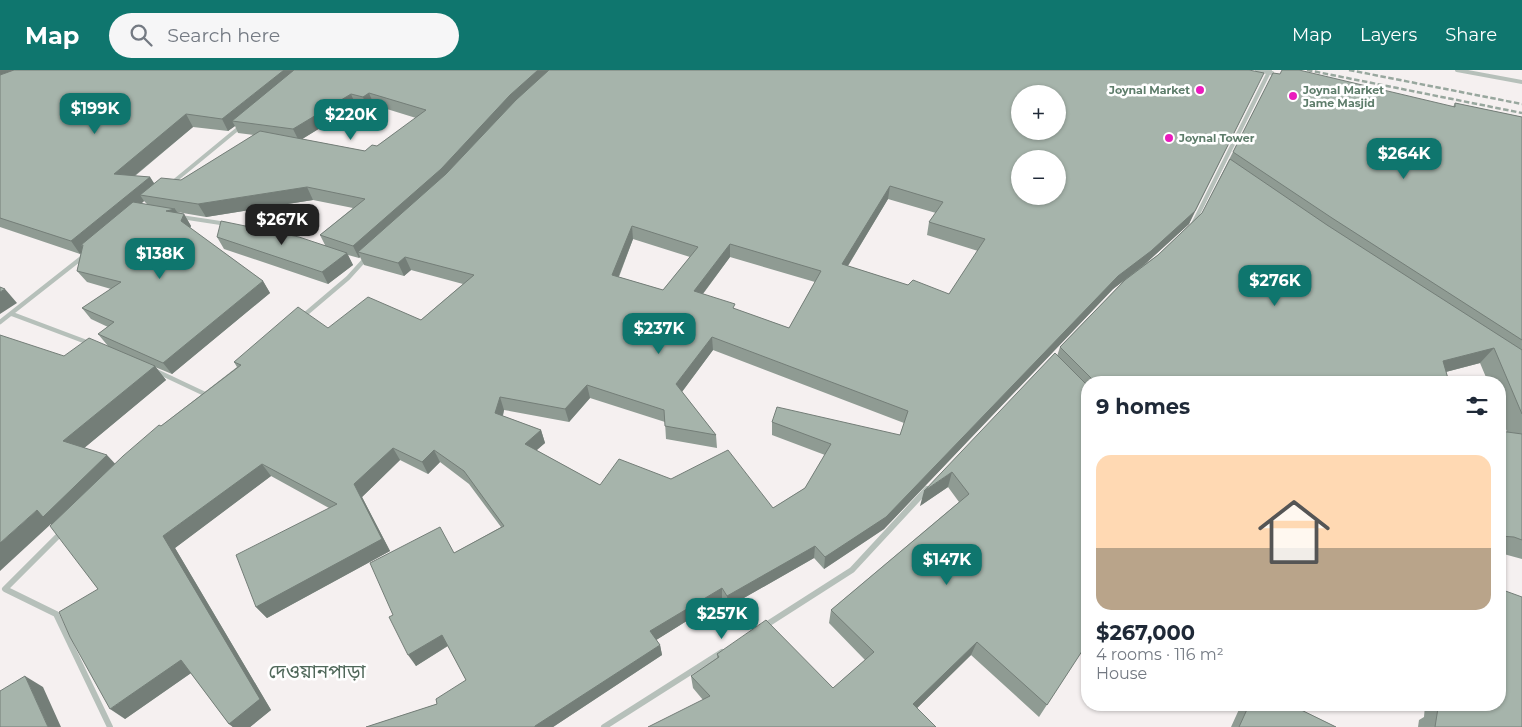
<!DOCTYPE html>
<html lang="en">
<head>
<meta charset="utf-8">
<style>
  :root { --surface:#fff; --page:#f6f6f7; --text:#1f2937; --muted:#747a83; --line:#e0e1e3; --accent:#0f766e }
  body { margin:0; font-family:Montserrat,"Noto Sans Bengali",sans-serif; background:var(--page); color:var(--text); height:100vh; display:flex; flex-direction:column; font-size:19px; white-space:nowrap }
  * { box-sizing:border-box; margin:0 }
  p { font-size:16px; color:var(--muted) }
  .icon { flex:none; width:28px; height:28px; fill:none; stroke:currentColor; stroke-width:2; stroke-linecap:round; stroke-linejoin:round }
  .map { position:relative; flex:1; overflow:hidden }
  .sheet { position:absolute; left:1081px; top:306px; width:425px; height:335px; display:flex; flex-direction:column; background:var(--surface); border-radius:20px; box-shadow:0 1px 4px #0004 }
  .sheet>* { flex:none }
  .tools { position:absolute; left:1011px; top:15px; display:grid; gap:10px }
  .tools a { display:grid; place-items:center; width:55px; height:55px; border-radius:50%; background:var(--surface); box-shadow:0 1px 4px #0004; font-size:25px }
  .price { position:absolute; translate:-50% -42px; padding:0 11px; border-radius:10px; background:var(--accent); color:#fff; font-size:16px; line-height:32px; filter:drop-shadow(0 1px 2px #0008) }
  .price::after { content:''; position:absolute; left:50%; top:30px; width:15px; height:11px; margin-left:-8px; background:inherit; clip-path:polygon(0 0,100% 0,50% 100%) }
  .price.active { background:#222; color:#fff }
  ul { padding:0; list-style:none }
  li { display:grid; align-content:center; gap:10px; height:265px; padding:0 15px }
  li+li { border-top:1px solid var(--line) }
  li span { display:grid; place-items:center; height:155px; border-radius:15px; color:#555 }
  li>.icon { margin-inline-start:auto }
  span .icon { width:90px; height:90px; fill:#fffc; stroke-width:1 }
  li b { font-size:21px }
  h2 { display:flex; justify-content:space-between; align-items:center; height:60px; padding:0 15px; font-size:21px }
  header { display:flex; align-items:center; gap:30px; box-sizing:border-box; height:70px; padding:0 25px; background:var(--accent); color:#fff }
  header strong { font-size:24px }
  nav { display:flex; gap:28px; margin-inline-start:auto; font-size:18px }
  .search { width:350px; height:45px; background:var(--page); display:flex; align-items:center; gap:12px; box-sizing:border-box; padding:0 18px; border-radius:28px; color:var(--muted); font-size:19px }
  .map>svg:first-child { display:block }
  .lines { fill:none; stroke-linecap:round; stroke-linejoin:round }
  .minor-far2 { stroke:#b6c0ba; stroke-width:4 }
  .minor-far1 { stroke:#b6c0ba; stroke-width:4.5 }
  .minor { stroke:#b6c0ba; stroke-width:6 }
  .rail { stroke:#98a79e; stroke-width:2.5; stroke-dasharray:5.5 2.5; stroke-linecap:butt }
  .wall { fill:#8f9b93; fill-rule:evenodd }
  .shaded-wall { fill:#747e78 }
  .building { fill:#a6b4ab; stroke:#747e78; fill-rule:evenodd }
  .poi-dot { fill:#ea1bbd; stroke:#fff; stroke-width:2 }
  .labels { text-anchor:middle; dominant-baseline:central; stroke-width:5; stroke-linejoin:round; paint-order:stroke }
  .far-poi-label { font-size:11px; font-weight:bold; fill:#5e7d6b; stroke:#fff; text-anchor:start }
  .near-quarter-label { font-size:19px; fill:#50685a; stroke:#fff }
</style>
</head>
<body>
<header>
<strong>Map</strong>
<div class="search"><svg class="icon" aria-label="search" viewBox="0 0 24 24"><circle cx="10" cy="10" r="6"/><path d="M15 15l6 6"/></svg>Search here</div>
<nav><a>Map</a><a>Layers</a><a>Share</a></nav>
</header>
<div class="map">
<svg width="1522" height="657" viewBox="0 0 1522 657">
  <rect width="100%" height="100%" fill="#f5f0f0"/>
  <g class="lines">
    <!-- minor-far2 -->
    <path class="minor-far2" d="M1257 0 1272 3
      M1457 0 1522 12
      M172 113 240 57
      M181 147 227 154
      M1193 154 1270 0"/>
    <!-- minor-far1 -->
    <path class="minor-far1" d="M12 244 89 273
      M302 247 348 208 367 187
      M0 252 84 186
      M154 300 207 325"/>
    <!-- minor -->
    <path class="minor" d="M61 463 5 519 56 544 110 657
      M763 557 852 500 927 419
      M604 657 722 582"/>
    <!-- rail -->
    <path class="rail" d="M1307 0 1522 43
      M1349 0 1522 34"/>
  </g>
  <!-- wall -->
  <path class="wall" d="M0 0H1249L1189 154 1145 194 1158 185 1202 143 1273 3 1453 37 1455 33 1522 47V489L1500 483V361L1507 362 1500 344V312H1488L1480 293 1446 302 1449 312H1088V577L1085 576 1039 647 971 585 917 638 703 630 693 618 691 606 717 588V584L833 618 865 590 829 553 831 540 959 432 948 417 920 436 1057 286 1060 277 1125 210 1113 219 884 459 824 499 814 488 728 537 722 529 656 570 660 575 662 585 553 657H366L437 634 466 610 448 576 416 596 393 545 454 483 501 457 469 414 440 392 428 404 400 390 362 427 390 481 267 548 256 537 329 438 271 406 175 478 271 640 250 657H233L229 654 191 603 125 649 98 519 51 454 64 286 108 276 98 264 108 257 91 249 82 238 111 219 87 212 77 201 81 183 80 184 0 157ZM374 35 416 48 377 76 365 81 302 69 356 36 367 39ZM235 56 238 63 254 65 181 110 154 113 150 107 135 106 193 57 228 61ZM888 129 936 143 929 152 927 165 978 181 949 224 908 215 848 196ZM313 130 353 138 320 165 325 175 217 167 224 179 328 214 353 195 348 185 359 188 360 187 364 195 404 206 411 200 463 214 421 250 328 258 234 292 237 297 161 356 115 394 84 378 166 310 155 297 172 304 270 223 263 211 190 158 191 156 184 144 177 142 206 147ZM144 131 147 134H141ZM633 169 690 187 663 220 619 207ZM730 187 815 212 789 258 735 239 703 224ZM713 280 904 353 900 365 772 352V365L825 385 805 418 773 438 671 409 600 415 536 380 545 373 541 360 503 346 504 340 569 352 590 328 665 352 666 369 717 378 716 365 682 322Z
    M1241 635H1291L1336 657H1231Z
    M1425 635H1500L1522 657H1418L1419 650 1424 647Z"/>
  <!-- shaded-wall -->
  <path class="shaded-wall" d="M0 0H35L0 12Z
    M284 0H304L232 51 235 56 228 61 222 49Z
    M538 0H553L445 111 358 182 360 187 359 188 353 176 510 25Z
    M1258 15 1189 154 1145 194 1113 219 884 459 824 499 825 487 1118 206Z
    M369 23 374 35 367 39 363 27Z
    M351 24 356 36 299 71 293 59Z
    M186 44 193 57 122 116 114 104Z
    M150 107 158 120 140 125 144 131 86 179 83 175H81L85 180 80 184 71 171Z
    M890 116 888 129 841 207 842 194Z
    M307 117 313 130 206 147 198 134Z
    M175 139 182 149 184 144 191 156 188 162 166 141Z
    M632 156 633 169 614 218 612 205Z
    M730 174V187L695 234 694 221Z
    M347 183 353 195 328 214 322 202Z
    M405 187 411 200 404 206 398 193Z
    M263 211 270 223 172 304 163 293Z
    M5 219 17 233 0 244V222Z
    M712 267 713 280 678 327 676 314Z
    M1494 278 1480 293 1430 306 1443 291Z
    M155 296 166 310 77 384 63 371Z
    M587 315 590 328 569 352 565 339Z
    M500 327 504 340 500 356 495 343Z
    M541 360 545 373 529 387 525 374Z
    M393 378 400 390 362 427 390 481 267 548 256 537 354 414Z
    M434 380 440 392 428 404 422 392Z
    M107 385 120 399 58 460 51 454 0 501V473L37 440Z
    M262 394 271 406 175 478 271 640 250 657H233L229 654 163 466Z
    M952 402 948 417 920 436 924 421Z
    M815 476 814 488 728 537 727 526Z
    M722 518V529L653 572 650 561Z
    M442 565 449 575 416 596 408 585Z
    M977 572 971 585 909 646 913 634Z
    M660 575 662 585 553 657H535V656Z
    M181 590 194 601 125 649 110 639Z
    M25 606 43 617 61 657H48Z"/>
  <!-- building -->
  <path class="building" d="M14 0H284L222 49 186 44 114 104 150 107 71 171 0 148V5Z
    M294 0H538L510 25 441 99 353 176 320 165 365 129 307 117 198 134 140 125 161 108 181 110 260 61 365 81 372 75 377 76 426 40 369 23 363 27 351 24 293 59 232 51Z
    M549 0H1249L1264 3 1195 141 1151 181 1118 206 886 447 825 487 815 476 727 526 722 518 650 561 660 575 535 656V657H366L437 634 436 629 466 610 442 565 408 585 389 547 393 545 370 493 440 457 454 483 504 456 464 401 434 380 422 392 393 378 354 414 382 469 256 537 236 485 337 434 262 394 163 466 260 629 229 654 181 590 110 639 70 567 59 542 98 519 50 456 123 386 159 355 161 356 241 295 234 292 298 237 328 258 368 227 421 250 474 205 405 187 398 193 358 182 446 104 516 30ZM1020 24H1058V61H1020ZM1020 89H1058V126H1020ZM890 116 943 132 929 152 985 169 949 224 913 210 908 215 842 194ZM632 156 698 177 663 220 612 205ZM730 174 821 201 789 258 733 238 735 234 694 221ZM712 267 908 341 900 365 777 337 772 352 831 374 805 418 773 438 728 380 671 409 619 389 600 415 525 374 541 360 495 343 500 327 565 339 587 315 664 340 665 356 716 365 676 314Z
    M1282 0H1299L1455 37V33L1522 47V270L1332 148 1233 82 1273 3 1280 4Z
    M1230 89 1327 155 1522 280V344L1494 278 1443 291 1449 312H1095L1060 277 1125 210 1158 185 1202 143Z
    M133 132 175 139 166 141 184 144 181 151 263 211 163 293 98 264 114 252 82 238 121 212 77 201 83 175H81Z
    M221 151 299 167 347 183 322 202 217 167Z
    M0 217 5 219 0 222Z
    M0 265 64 286 89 268 155 296 63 371 107 385 43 447 37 440 0 473Z
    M1055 283 1088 316V572L1047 635 977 572 913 634 936 657H648L710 626 691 606 719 587 717 584 766 550 833 618 874 582 831 540 969 424 952 402 924 421Z
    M1500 361 1522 364V470L1514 467 1500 466Z
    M1500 519 1522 527V657H1435L1438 638 1443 640V635H1500Z
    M25 606 48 657H0V621Z
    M1249 635H1291L1336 657H1239Z"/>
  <!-- markers -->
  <g class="poi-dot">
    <circle cx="1200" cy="20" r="5"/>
    <circle cx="1293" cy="26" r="5"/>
    <circle cx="1169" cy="68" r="5"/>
  </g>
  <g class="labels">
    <!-- far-poi labels -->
    <g class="far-poi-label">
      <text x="1190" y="20" text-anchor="end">Joynal Market</text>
      <text x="1303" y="20">Joynal Market<tspan x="1303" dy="13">Jame Masjid</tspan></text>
      <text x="1179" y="68">Joynal Tower</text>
    </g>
    <!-- near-quarter labels -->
    <g class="near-quarter-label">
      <text x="317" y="601">দেওয়ানপাড়া</text>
    </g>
  </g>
</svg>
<div class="tools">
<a>+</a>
<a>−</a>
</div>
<b class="price" style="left:95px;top:65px">$199K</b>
<b class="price" style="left:351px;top:71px">$220K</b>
<b class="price" style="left:1404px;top:110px">$264K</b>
<b class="price active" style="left:282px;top:176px">$267K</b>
<b class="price" style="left:160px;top:210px">$138K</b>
<b class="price" style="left:1275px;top:237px">$276K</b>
<b class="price" style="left:659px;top:285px">$237K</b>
<b class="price" style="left:947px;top:516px">$147K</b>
<b class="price" style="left:722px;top:570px">$257K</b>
<section class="sheet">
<h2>9 homes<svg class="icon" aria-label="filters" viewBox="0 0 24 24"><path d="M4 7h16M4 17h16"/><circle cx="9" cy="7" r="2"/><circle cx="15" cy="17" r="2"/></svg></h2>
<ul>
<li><span style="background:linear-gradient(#ffd9b3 60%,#b9a48a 0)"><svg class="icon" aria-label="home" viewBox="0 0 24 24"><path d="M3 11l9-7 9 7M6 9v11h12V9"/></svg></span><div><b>$267,000</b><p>4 rooms · 116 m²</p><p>House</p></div></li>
</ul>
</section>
</div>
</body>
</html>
